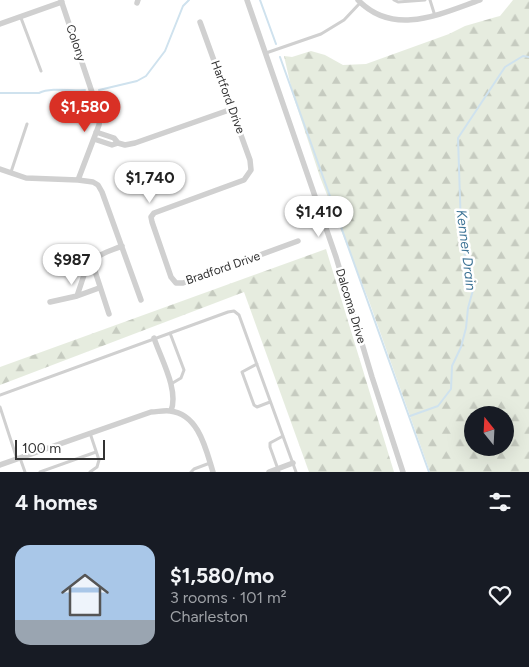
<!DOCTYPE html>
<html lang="en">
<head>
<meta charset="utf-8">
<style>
  :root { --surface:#171b24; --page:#20242c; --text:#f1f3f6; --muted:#9ea1a6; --accent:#d93025 }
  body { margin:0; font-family:Figtree,sans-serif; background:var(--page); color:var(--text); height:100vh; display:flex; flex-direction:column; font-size:19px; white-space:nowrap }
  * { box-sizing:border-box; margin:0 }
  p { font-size:16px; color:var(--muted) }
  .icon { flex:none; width:28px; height:28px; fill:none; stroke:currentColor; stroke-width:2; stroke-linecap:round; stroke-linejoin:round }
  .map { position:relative; height:472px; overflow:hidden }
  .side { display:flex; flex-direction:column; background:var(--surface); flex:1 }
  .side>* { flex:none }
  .needle { width:32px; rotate:342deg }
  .buttons { position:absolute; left:464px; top:406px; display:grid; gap:10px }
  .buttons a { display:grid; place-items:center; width:50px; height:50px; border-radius:50%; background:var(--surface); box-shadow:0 5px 20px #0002; font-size:25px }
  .scale { position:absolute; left:15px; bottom:12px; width:90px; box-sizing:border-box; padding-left:5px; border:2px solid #333; border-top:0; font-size:14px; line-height:18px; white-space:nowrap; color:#333; -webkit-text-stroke:4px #fff; paint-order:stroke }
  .price { position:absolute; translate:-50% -42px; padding:0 11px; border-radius:18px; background:#fff; color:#222; font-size:16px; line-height:32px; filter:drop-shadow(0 1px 2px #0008) }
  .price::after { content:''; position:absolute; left:50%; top:30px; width:15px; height:11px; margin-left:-8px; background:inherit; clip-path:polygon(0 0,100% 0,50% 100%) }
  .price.selected { background:var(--accent); color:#fff }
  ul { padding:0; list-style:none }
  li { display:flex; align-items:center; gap:15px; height:125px; padding:0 15px }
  li span { display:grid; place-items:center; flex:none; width:140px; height:100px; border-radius:15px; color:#555 }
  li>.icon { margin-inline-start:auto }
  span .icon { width:60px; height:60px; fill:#fffc; stroke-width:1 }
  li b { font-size:21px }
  h2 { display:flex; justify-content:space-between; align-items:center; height:60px; padding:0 15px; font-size:21px }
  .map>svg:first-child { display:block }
  .forest { fill:url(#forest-firs); fill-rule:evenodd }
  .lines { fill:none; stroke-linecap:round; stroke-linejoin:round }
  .stream { stroke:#cfe2ee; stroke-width:2 }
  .service { stroke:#d0d0d0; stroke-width:3 }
  .minor { stroke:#d0d0d0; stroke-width:5.5 }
  .labels { text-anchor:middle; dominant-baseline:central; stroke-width:5; stroke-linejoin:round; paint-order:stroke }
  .street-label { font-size:12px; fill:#333; stroke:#fff }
  .water-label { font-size:14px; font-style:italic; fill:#3f7597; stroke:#fff }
</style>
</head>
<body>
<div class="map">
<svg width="529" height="472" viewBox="0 0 529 472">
  <defs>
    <pattern id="forest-firs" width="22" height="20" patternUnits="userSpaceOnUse" patternTransform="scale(1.25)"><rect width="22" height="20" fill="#e6ecdf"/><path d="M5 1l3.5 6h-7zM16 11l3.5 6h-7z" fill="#c6cbc0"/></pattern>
  </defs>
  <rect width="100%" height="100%" fill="#fff"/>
  <!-- forest -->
  <path class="forest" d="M513 0H529V472H430L369 301 320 177 293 95 284 56 292 57 311 51 325 55 343 65 366 64 449 34 465 26 496 17 500 16ZM472 415H505V448H472Z
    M326 249 394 472H309L244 292 0 385V367Z"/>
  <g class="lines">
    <!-- stream -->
    <path class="stream" d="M260 0 276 44
      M280 57 429 472
      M99 90 137 81 146 76 165 51 183 6 189 0
      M0 93H39C51 87 72 91 85 90
      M410 416 438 406 451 389 452 366 461 347 466 328 468 308 473 290 472 273 464 253V240L461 228 458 138 505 67 523 56 529 57"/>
    <!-- service -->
    <path class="service" d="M394 0 398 2 425 0
      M430 0 435 16
      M21 18 41 71
      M266 53 321 34 344 20 360 3
      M11 172 27 124
      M170 333 184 370 181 378 171 384
      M257 364 242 372 254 405 257 407 270 402
      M0 395 228 312 234 311 239 315 296 472
      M0 407 17 459
      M20 458 25 472
      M40 472 96 452
      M90 472 97 467 99 460 90 433
      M191 472 194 469 210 463
      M279 472 270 447V443L283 436"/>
    <!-- minor -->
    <path class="minor" d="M61 0 100 116 99 125 78 180
      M247 0 336 257 372 377 403 472
      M358 0C394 37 440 14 480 0
      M137 3 138 0
      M200 22 250 160 251 170 244 180 154 213 151 217 152 222 171 277 176 283H183L298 241
      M0 24 62 2
      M94 139 112 145 118 143 114 138 96 132
      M118 143 125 145 135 143 232 109
      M0 169 26 178 78 180 93 182 98 185 102 192 141 300
      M77 296 89 260 95 259
      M50 302 77 296 99 288
      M109 314 93 265C96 253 111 251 122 246
      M154 338C161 359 179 390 171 411
      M0 465 151 412C157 412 164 410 170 411 199 414 206 450 213 472
      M269 472 293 463"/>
  </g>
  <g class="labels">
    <!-- street labels -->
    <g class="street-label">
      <text transform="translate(76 43) rotate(71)">Colony</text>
      <text transform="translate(228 97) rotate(70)">Hartford Drive</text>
      <text transform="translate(223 268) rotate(-19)">Bradford Drive</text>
      <text transform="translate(351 306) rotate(73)">Dalcoma Drive</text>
    </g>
    <!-- water labels -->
    <g class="water-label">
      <text transform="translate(466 250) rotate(83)">Kenner Drain</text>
    </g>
  </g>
</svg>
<div class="buttons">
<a><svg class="needle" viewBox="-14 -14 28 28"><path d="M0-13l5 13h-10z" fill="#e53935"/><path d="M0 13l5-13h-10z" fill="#9ea1a6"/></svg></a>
</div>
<div class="scale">100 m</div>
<b class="price selected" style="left:85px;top:133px">$1,580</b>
<b class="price" style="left:150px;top:204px">$1,740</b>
<b class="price" style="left:319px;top:238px">$1,410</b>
<b class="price" style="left:72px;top:286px">$987</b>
</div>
<section class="side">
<h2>4 homes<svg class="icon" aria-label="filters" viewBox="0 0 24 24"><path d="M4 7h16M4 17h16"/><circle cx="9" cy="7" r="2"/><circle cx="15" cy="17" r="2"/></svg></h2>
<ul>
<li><span style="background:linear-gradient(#a9c7e8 75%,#9aa5b1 0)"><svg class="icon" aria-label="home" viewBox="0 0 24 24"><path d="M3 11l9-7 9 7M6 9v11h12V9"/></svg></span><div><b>$1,580/mo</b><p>3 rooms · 101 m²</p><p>Charleston</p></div><svg class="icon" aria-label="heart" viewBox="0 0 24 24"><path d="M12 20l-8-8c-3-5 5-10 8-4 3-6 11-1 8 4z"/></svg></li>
</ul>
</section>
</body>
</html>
